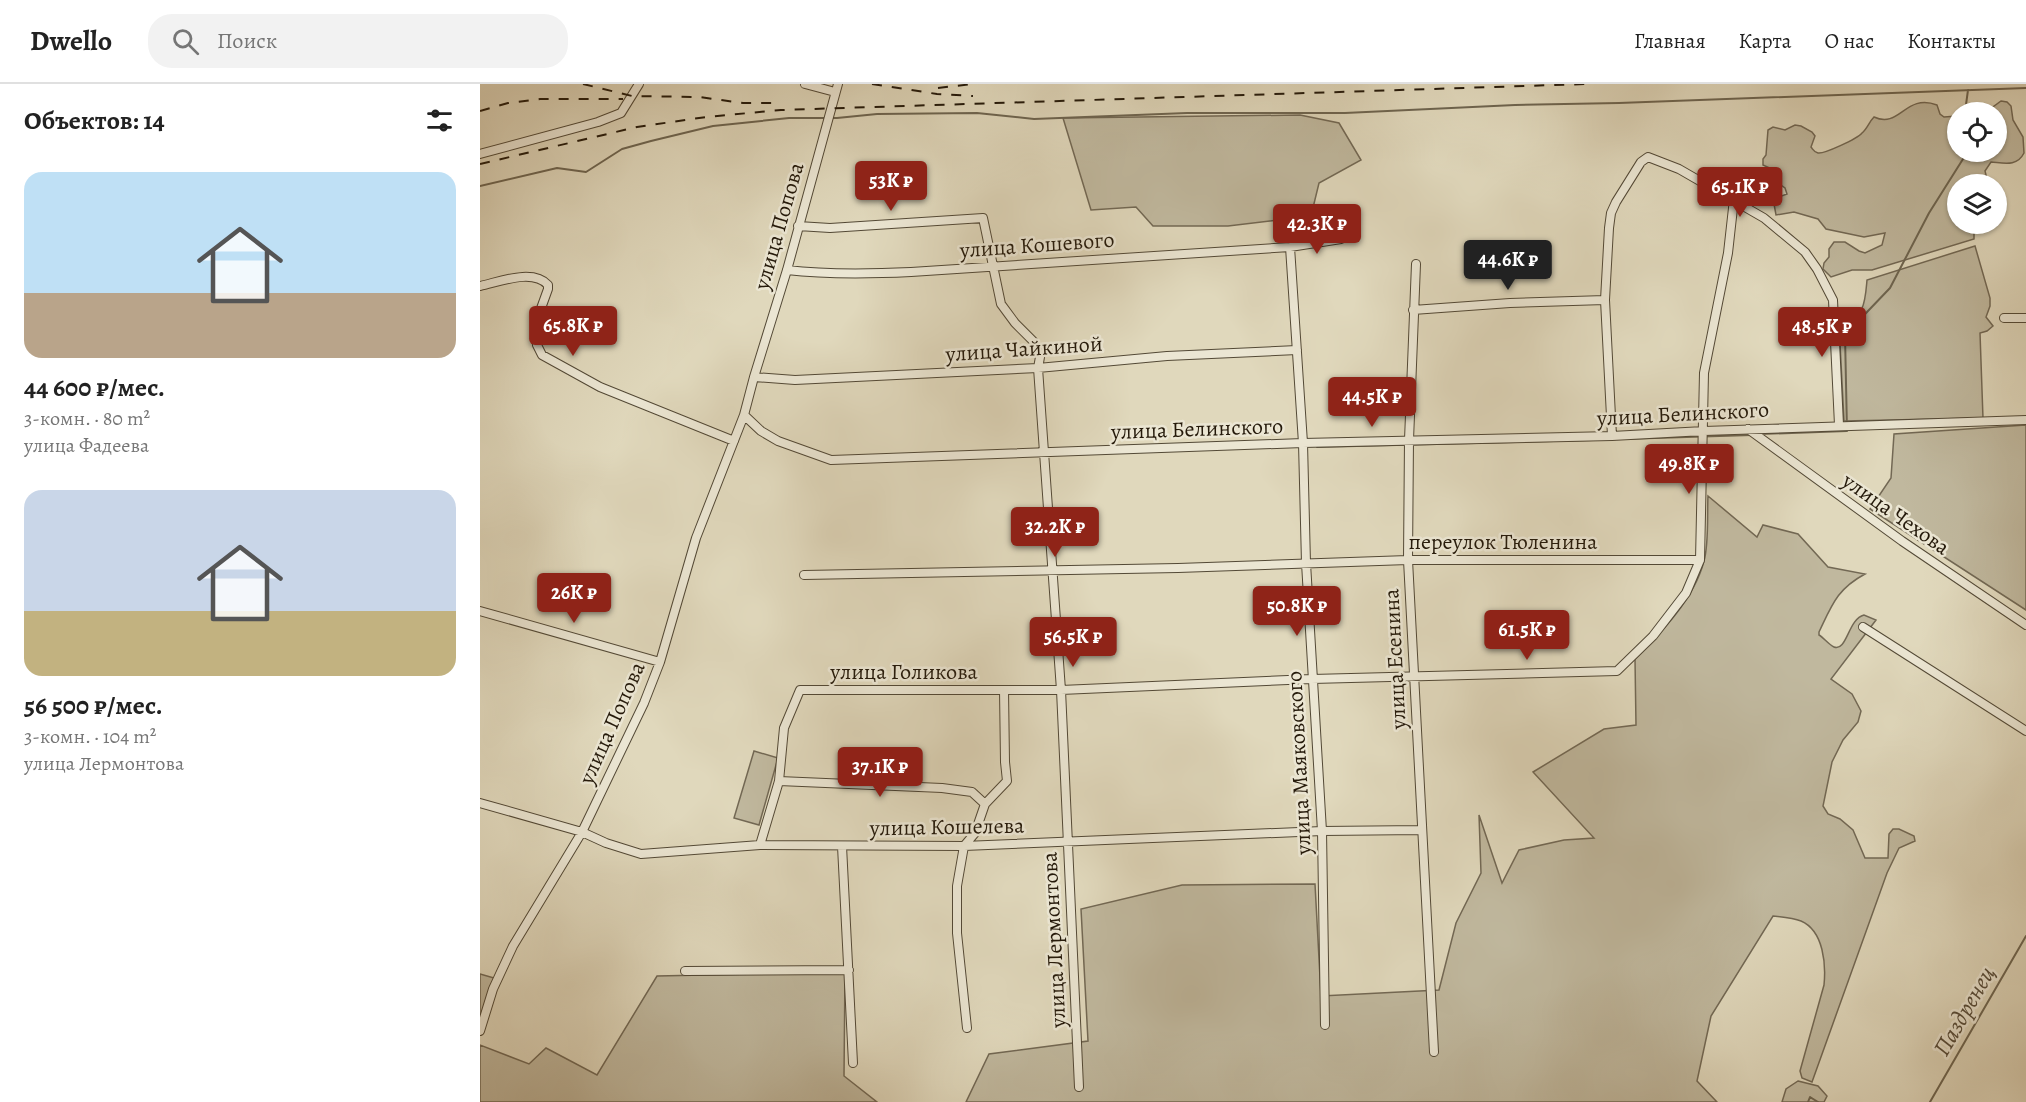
<!DOCTYPE html>
<html lang="ru">
<head>
<meta charset="utf-8">
<style>
  :root { --surface:#fff; --page:#f2f2f2; --text:#222; --muted:#767676; --line:#e0e0e0; --accent:#8f2418 }
  body { margin:0; font-family:Alegreya,serif; background:var(--page); color:var(--text); height:100vh; display:flex; flex-direction:column; font-size:22px; white-space:nowrap }
  * { box-sizing:border-box; margin:0 }
  p { font-size:20px; color:var(--muted) }
  .icon { flex:none; width:33px; height:33px; fill:none; stroke:currentColor; stroke-width:2; stroke-linecap:round; stroke-linejoin:round }
  .map { position:relative; flex:1; overflow:hidden }
  .details { display:flex; flex-direction:column; background:var(--surface); width:480px }
  .details>* { flex:none }
  .fabs { position:absolute; left:1467px; top:18px; display:grid; gap:12px }
  .fabs a { display:grid; place-items:center; width:60px; height:60px; border-radius:50%; background:var(--surface); box-shadow:0 2px 4px #0004; font-size:30px }
  .price { position:absolute; translate:-50% -51px; padding:0 14px; border-radius:6px; background:var(--accent); color:#fff; font-size:20px; line-height:39px; filter:drop-shadow(0 2px 3px #0008) }
  .price::after { content:''; position:absolute; left:50%; top:36px; width:18px; height:14px; margin-left:-9px; background:inherit; clip-path:polygon(0 0,100% 0,50% 100%) }
  .price.on { background:#222; color:#fff }
  ul { padding:0; list-style:none }
  li { display:grid; align-content:center; gap:12px; height:318px; padding:0 24px }
  li span { display:grid; place-items:center; height:186px; border-radius:18px; color:#555 }
  li>.icon { margin-inline-start:auto }
  span .icon { width:108px; height:108px; fill:#fffc; stroke-width:1 }
  li b { font-size:26px }
  h2 { display:flex; justify-content:space-between; align-items:center; height:72px; padding:0 24px; font-size:26px }
  header { display:flex; align-items:center; gap:36px; box-sizing:border-box; height:84px; padding:0 30px; background:var(--surface); border-bottom:2px solid var(--line) }
  header strong { font-size:28px }
  nav { display:flex; gap:33px; margin-inline-start:auto; font-size:21px }
  .search { width:420px; height:54px; background:var(--page); display:flex; align-items:center; gap:15px; box-sizing:border-box; padding:0 21px; border-radius:24px; color:var(--muted); font-size:22px }
  main { display:flex; flex:1; min-height:0 }
  .map>svg:first-child { display:block }
  .green { fill:#c0b89e; stroke:#726854; stroke-width:1.5 }
  .lines { fill:none; stroke-linecap:round; stroke-linejoin:round }
  .stream { stroke:#6e6550; stroke-width:2 }
  .minor-casing { stroke:#534936; stroke-width:10 }
  .minor { stroke:#ebe6d3; stroke-width:8 }
  .rail { stroke:#24190a; stroke-width:2; stroke-dasharray:10 10; stroke-linecap:butt }
  .labels { text-anchor:middle; dominant-baseline:central; stroke-width:5; stroke-linejoin:round; paint-order:stroke }
  .street-label { font-size:22px; fill:#24190a; stroke:#ebe6d3 }
  .water-label { font-size:24px; font-style:italic; fill:#564b39; stroke:#ebe6d3 }
</style>
</head>
<body>
<header>
<strong>Dwello</strong>
<div class="search"><svg class="icon" aria-label="search" viewBox="0 0 24 24"><circle cx="10" cy="10" r="6"/><path d="M15 15l6 6"/></svg>Поиск</div>
<nav><a>Главная</a><a>Карта</a><a>О нас</a><a>Контакты</a></nav>
</header>
<main>
<section class="details">
<h2>Объектов: 14<svg class="icon" aria-label="filters" viewBox="0 0 24 24"><path d="M4 7h16M4 17h16"/><circle cx="9" cy="7" r="2"/><circle cx="15" cy="17" r="2"/></svg></h2>
<ul>
<li><span style="background:linear-gradient(#bfe0f5 65%,#b9a48a 0)"><svg class="icon" aria-label="home" viewBox="0 0 24 24"><path d="M3 11l9-7 9 7M6 9v11h12V9"/></svg></span><div><b>44 600 ₽/мес.</b><p>3-комн. · 80 m²</p><p>улица Фадеева</p></div></li>
<li><span style="background:linear-gradient(#c9d6e8 65%,#c2b280 0)"><svg class="icon" aria-label="home" viewBox="0 0 24 24"><path d="M3 11l9-7 9 7M6 9v11h12V9"/></svg></span><div><b>56 500 ₽/мес.</b><p>3-комн. · 104 m²</p><p>улица Лермонтова</p></div></li>
</ul>
</section>
<div class="map">
<svg width="1546" height="1018" viewBox="0 0 1546 1018">
  <rect width="100%" height="100%" fill="#e0d8bc"/>
  <filter id="stains"><feTurbulence type="fractalNoise" baseFrequency=".00333" numOctaves="4"/><feColorMatrix values="0 0 0 0 .2 0 0 0 0 .09 0 0 0 0 .02 0 0 0 .5 -.17"/></filter>
  <radialGradient id="worn" r=".72"><stop offset=".6" stop-color="#630" stop-opacity="0"/><stop offset="1" stop-color="#630" stop-opacity=".3"/></radialGradient>
  <!-- green -->
  <path class="green" d="M1521 17 1527 18 1531 22 1533 36 1543 53 1544 69C1537 83 1524 79 1511 78L1505 87 1508 99 1505 100H1478V140H1494V155L1392 186H1372L1351 193 1343 185 1344 179 1349 173V165L1354 158H1365L1379 167 1385 169 1402 161 1405 149 1384 153 1346 145 1338 135 1314 128 1296 131 1294 120 1296 114 1307 110 1305 104 1295 97 1297 91 1294 86 1283 81V75L1286 71 1288 46 1293 43 1305 46 1315 41 1321 42 1332 48 1335 52 1331 63C1334 67 1334 68 1338 69 1344 70 1377 55 1382 49 1387 45 1389 38 1394 33 1420 45 1425 9 1457 21L1460 30 1464 33 1477 32 1478 68H1516V28H1487L1496 24 1510 25Z
    M820 31 859 39 881 76 839 99 831 132 748 142H673L656 123 611 126 583 34Z
    M1495 162 1510 214V222L1506 233 1513 242 1507 247 1500 249 1503 334 1364 337 1359 240C1385 234 1385 219 1387 196Z
    M1546 341V526L1390 425 1411 394 1414 350Z
    M1228 412 1277 453 1283 441 1318 450 1348 483 1385 490C1357 505 1352 521 1339 548V551C1344 554 1349 561 1354 563 1367 568 1368 535 1384 531L1396 536 1351 595 1372 610 1381 627 1378 638 1363 656 1352 678 1343 722 1348 730 1360 735 1373 746 1385 774H1408L1409 750 1413 745H1419L1434 752 1435 757 1419 764 1407 789 1332 998 1322 994 1320 987 1344 901C1346 881 1344 847 1321 837 1313 834 1302 833 1293 832L1231 932 1217 997 1237 1018H486L509 970 608 957 601 825 702 801 835 800 841 912 959 906 976 839 1001 789 999 731 1022 799 1039 766 1084 756 1114 754 1053 688 1124 645 1156 641 1155 575C1182 548 1214 515 1224 477 1229 460 1227 431 1228 412Z
    M274 667 298 674 279 741 254 734Z
    M365 888 364 992 397 1018H0V961L49 980 66 964 117 991 177 892Z
    M0 890 14 894 0 937Z
    M1318 997 1338 1002 1347 1012 1344 1018H1302L1306 1005Z"/>
  <g class="lines">
    <!-- stream -->
    <path class="stream" d="M1485 28 1488 6
      M0 102 77 84 106 88 142 65 171 57 233 42 309 34H357L397 30 497 29 554 35 707 29H865L1035 21 1139 19 1546 4
      M1280 350 1367 347 1365 251 1410 204 1449 129 1483 75V68
      M1142 355 1272 351
      M837 363 1113 356
      M1328 1018 1330 1013 1338 1018
      M1450 1018 1546 852"/>
    <!-- minor casing -->
    <g class="minor-casing">
      <path id="minor" d="M325 0 355 8
        M358 0 307 186 274 293 264 331 281 347 298 357 351 376 823 359 1132 352 1224 347 1546 336
        M0 70 118 38 141 29 159 0
        M318 142 350 144 503 134 521 220 535 239 554 258 560 273 558 284 581 606 599 1003
        M810 163 823 359 826 479 842 747 845 941
        M936 180 929 356 928 476 954 968
        M307 186C349 191 389 190 431 188L810 163 861 155
        M0 202C19 198 53 184 68 201V205L55 241 57 261 62 271 120 303 254 357
        M933 226 1030 219 1125 216
        M1524 234H1546
        M274 293 315 296 558 284 687 272 817 266
        M1268 345 1422 457 1546 541
        M1132 352 1125 216 1129 144 1131 129 1136 118 1161 78 1168 73 1199 85 1284 134 1325 168 1337 185 1353 216 1359 341
        M324 491 698 484 928 476H1220
        M0 527 180 578
        M1383 543 1546 647
        M299 697 462 704 492 708 505 720
        M0 719 102 748 126 759 161 770 280 761 484 762 842 747 942 746
        M280 761 299 697 304 644 320 606H581L832 595 1137 587 1173 552 1206 509 1220 476 1224 289 1248 169 1254 115
        M362 762 373 979
        M205 887 369 886
        M487 944 477 849V802L484 762 495 749 505 720 527 697 525 678 524 606
        M0 947 13 905 33 862 102 748 164 619 180 578 216 454 264 331"/>
    </g>
    <!-- minor -->
    <use href="#minor" class="minor"/>
    <!-- rail -->
    <path class="rail" d="M103 0 152 12 219 13 263 19H293
      M392 0 457 10 493 12
      M458 4 493 0
      M0 27 28 19 60 15H143
      M0 80 157 43 226 33 301 26 1106 0"/>
  </g>
  <g class="labels">
    <!-- street labels -->
    <g class="street-label">
      <text transform="translate(299 142) rotate(-74)">улица Попова</text>
      <text transform="translate(557 161) rotate(-4)">улица Кошевого</text>
      <text transform="translate(544 265) rotate(-4)">улица Чайкиной</text>
      <text transform="translate(1203 330) rotate(-3)">улица Белинского</text>
      <text transform="translate(717 345) rotate(-2)">улица Белинского</text>
      <text transform="translate(1416 430) rotate(35)">улица Чехова</text>
      <text x="1023" y="458">переулок Тюленина</text>
      <text transform="translate(915 575) rotate(-93)">улица Есенина</text>
      <text x="424" y="588">улица Голикова</text>
      <text transform="translate(132 639) rotate(-66)">улица Попова</text>
      <text transform="translate(819 679) rotate(-93)">улица Маяковского</text>
      <text transform="translate(467 743) rotate(-1)">улица Кошелева</text>
      <text transform="translate(574 856) rotate(-93)">улица Лермонтова</text>
    </g>
    <!-- water labels -->
    <g class="water-label">
      <text transform="translate(1484 927) rotate(-60)">Паздренец</text>
    </g>
  </g>
  <rect width="100%" height="100%" filter="url(#stains)"/>
  <rect width="100%" height="100%" fill="url(#worn)"/>
</svg>
<div class="fabs">
<a><svg class="icon" aria-label="locate" viewBox="0 0 24 24"><circle cx="12" cy="12" r="6"/><path d="M12 2v4M12 18v4M2 12h4M18 12h4"/></svg></a>
<a><svg class="icon" aria-label="layers" viewBox="0 0 24 24"><path d="M12 4l9 5-9 5-9-5zM3 14l9 5 9-5"/></svg></a>
</div>
<b class="price" style="left:411px;top:128px">53K ₽</b>
<b class="price" style="left:1260px;top:134px">65.1K ₽</b>
<b class="price" style="left:837px;top:171px">42.3K ₽</b>
<b class="price on" style="left:1028px;top:207px">44.6K ₽</b>
<b class="price" style="left:93px;top:273px">65.8K ₽</b>
<b class="price" style="left:1342px;top:274px">48.5K ₽</b>
<b class="price" style="left:892px;top:344px">44.5K ₽</b>
<b class="price" style="left:1209px;top:411px">49.8K ₽</b>
<b class="price" style="left:575px;top:474px">32.2K ₽</b>
<b class="price" style="left:94px;top:540px">26K ₽</b>
<b class="price" style="left:817px;top:553px">50.8K ₽</b>
<b class="price" style="left:1047px;top:577px">61.5K ₽</b>
<b class="price" style="left:593px;top:584px">56.5K ₽</b>
<b class="price" style="left:400px;top:714px">37.1K ₽</b>
</div>
</main>
</body>
</html>
